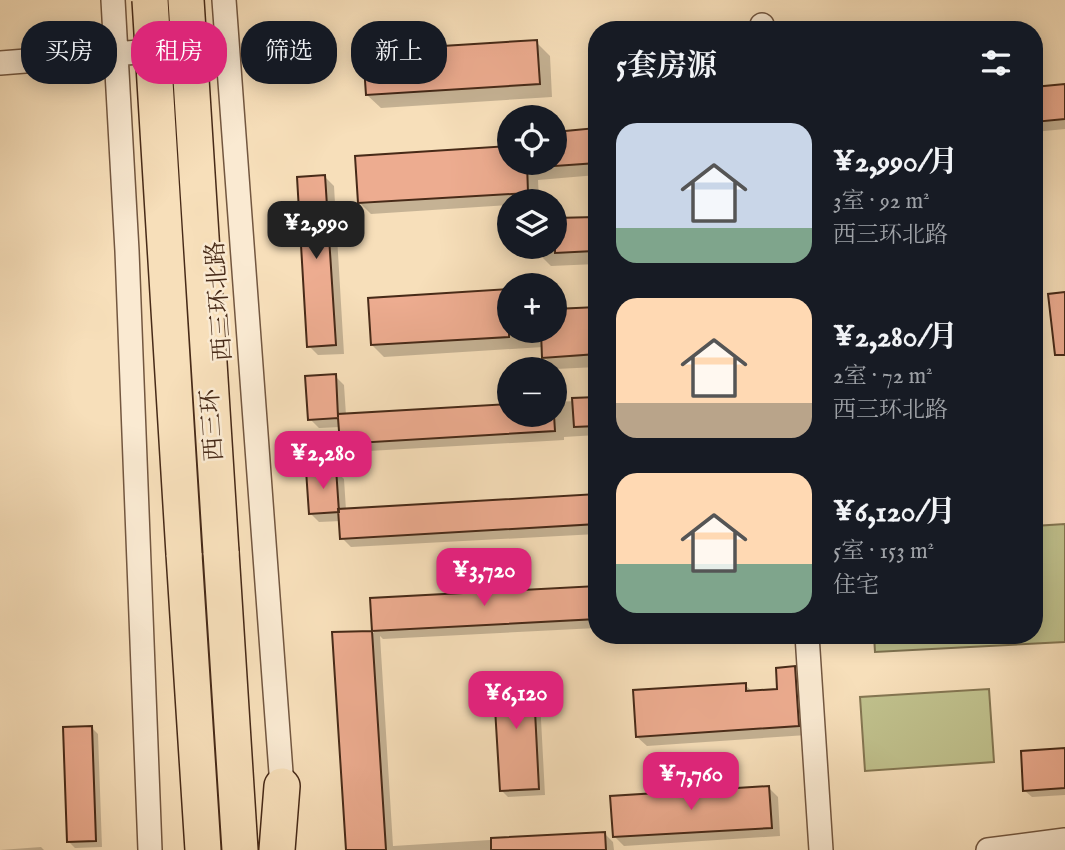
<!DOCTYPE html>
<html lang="zh">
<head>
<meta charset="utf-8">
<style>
  :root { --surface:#171b24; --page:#20242c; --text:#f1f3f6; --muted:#9ea1a6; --accent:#db2777 }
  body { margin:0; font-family:"IM FELL English","Noto Serif SC",serif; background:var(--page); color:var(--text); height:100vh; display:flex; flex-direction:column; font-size:26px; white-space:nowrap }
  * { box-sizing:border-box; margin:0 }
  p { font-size:23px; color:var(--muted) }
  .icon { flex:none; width:38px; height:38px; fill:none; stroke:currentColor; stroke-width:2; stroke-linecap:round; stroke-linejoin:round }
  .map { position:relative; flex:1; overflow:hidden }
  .sheet { position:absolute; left:588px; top:21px; width:455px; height:623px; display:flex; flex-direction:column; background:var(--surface); border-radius:28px; box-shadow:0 4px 18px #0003 }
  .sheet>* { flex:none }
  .guide { position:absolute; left:21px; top:21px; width:462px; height:63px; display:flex; gap:14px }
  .tools { position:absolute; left:497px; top:105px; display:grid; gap:14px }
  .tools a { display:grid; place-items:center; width:70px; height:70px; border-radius:50%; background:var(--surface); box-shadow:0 4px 18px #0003; font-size:35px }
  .price { position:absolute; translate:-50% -60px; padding:0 16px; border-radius:14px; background:var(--accent); color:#fff; font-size:23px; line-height:46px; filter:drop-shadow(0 2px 4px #0008) }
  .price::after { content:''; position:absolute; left:50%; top:42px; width:21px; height:16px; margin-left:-10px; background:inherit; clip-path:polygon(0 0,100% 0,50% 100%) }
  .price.on { background:#222; color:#fff }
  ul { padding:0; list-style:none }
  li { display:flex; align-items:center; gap:21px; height:175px; padding:0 28px }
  li span { display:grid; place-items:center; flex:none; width:196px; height:140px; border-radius:21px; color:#555 }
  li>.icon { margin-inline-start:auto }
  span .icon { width:84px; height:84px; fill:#fffc; stroke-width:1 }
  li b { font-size:30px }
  h2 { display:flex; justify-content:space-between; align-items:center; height:84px; padding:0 28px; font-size:30px }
  .pill { padding:0 24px; border-radius:28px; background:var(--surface); box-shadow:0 4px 18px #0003; font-size:24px; line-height:63px }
  .pill.on { background:var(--accent); color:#fff }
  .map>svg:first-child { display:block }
  .pitch { fill:#c0c18d; stroke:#847652; stroke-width:2 }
  .shadow { fill:#0003 }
  .building { fill:#edac90; stroke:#472a18; stroke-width:2 }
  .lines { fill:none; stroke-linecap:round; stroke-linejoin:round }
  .minor-casing { stroke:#735740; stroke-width:26 }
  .highway-casing { stroke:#472a18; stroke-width:38 }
  .minor { stroke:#faead2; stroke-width:23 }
  .highway { stroke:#f7dfba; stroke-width:35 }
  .highway-bridge-casing { stroke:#472a18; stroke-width:38; stroke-linecap:butt }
  .highway-bridge { stroke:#f7dfba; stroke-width:35 }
  .labels { text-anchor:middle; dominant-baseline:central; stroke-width:5; stroke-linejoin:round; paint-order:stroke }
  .street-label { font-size:24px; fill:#472a18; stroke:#faead2 }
</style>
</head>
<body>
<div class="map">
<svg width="1065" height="850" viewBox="0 0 1065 850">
  <rect width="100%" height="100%" fill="#f7dfba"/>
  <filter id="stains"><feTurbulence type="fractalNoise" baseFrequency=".00286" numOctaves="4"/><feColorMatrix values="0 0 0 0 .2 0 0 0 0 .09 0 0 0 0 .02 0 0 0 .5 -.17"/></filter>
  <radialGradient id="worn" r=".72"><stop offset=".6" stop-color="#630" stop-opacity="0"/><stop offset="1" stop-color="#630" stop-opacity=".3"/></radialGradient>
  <!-- pitch -->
  <path class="pitch" d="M1065 524V642L875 652 874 635H1034V526Z
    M989 689 994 762 865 771 860 697Z"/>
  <!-- shadow -->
  <path class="shadow" d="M956 24 961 30H885Z
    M536 42 550 56 552 97 381 108 367 95Z
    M1034 78 1046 88 1065 86V129L1034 132Z
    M597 130V175L538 180 539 201H509V205L371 214 359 202 357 157 509 148V163H555V134Z
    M325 177 334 186 344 354 318 355 309 346Z
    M594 219 597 222V264L551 266 538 253 537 247H555V220Z
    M509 291V331H555V311L597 309V367L556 369 544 357 543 347 384 357 372 345 370 300Z
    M335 376 344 385 346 415 509 405V415H555V402L597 400V435L564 437V440L351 452 342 443 341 427 319 428 310 419Z
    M335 470 344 479 346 510 597 496V534L351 547 342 538 341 521 319 522 310 513Z
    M597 587V628L383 639 380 636 393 846 604 833 613 842 614 850H348L334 634 374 633 372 600Z
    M794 668 803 677 807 735 647 746 637 737 745 685 753 692 779 691Z
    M532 674 539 681 545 795 508 797 502 791Z
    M92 728 98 734 102 847 75 848 68 841Z
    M1065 750V795L1032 797 1025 791Z
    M769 788 778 797 780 836 624 846 615 837Z
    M41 847 44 850H0Z"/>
  <!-- building -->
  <path class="building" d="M537 40 540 84 366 95 363 51Z
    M1065 84V119L1034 122V87Z
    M596 128 597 163 555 166V132Z
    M509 146V163H527L528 193 358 203 355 156Z
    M325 175 336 345 307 347 297 177Z
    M595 217 594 251 555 253V218Z
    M509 289V337L371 345 368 298Z
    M1065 292V355H1055L1048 294Z
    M597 307V354L542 358 541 331H555V309Z
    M336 374 338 417V414L509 404V415H554L555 431 340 444 338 418 308 420 305 376Z
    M597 397V426L574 427 572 398Z
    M336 468 339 512 309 514 306 470Z
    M597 494V524L340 539 338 509Z
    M597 586V619L372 631 370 598Z
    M372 631 386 850H346L332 632Z
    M795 666 799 726 636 737 633 690 746 683V691L777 689 776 668Z
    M533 672 539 789 500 791 493 675Z
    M92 726 96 841 67 842 63 727Z
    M1065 748V788L1023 791 1021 751Z
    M769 786 772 828 613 837 610 796Z
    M605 832 606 850H491V838Z"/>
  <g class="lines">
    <!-- minor casing -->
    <g class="minor-casing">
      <path id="minor" d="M113 0 127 251 150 850
        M224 0 283 800
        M762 25V30
        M0 63 227 45
        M807 635 821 850
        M988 850 1065 840"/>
    </g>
    <!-- highway casing -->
    <g class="highway-casing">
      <path id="highway" d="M221 552 240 850
        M184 554 203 850
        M277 850 282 786"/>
    </g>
    <!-- minor -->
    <use href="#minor" class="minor"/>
    <!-- highway -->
    <use href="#highway" class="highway"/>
    <!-- highway-bridge casing -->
    <g class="highway-bridge-casing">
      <path id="highway-bridge" d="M150 0 184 554
        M186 0 221 552"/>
    </g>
    <!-- highway-bridge -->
    <use href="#highway-bridge" class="highway-bridge"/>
  </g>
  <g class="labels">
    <!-- street labels -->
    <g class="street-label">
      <text transform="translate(220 301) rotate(-94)">西三环北路</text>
      <text transform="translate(213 425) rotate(-94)">西三环</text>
    </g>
  </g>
  <rect width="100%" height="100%" filter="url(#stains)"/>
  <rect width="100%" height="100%" fill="url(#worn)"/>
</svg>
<div class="tools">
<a><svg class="icon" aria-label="locate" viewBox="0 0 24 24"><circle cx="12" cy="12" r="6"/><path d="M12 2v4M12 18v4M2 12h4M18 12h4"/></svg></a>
<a><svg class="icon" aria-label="layers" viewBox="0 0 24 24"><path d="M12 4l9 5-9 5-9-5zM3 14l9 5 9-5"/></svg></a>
<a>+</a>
<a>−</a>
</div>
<b class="price on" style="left:316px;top:261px">¥2,990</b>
<b class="price" style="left:323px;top:491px">¥2,280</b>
<b class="price" style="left:484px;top:608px">¥3,720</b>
<b class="price" style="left:516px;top:731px">¥6,120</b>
<b class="price" style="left:691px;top:812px">¥7,760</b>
<div class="guide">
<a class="pill">买房</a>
<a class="pill on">租房</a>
<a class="pill">筛选</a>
<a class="pill">新上</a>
</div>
<section class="sheet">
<h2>5套房源<svg class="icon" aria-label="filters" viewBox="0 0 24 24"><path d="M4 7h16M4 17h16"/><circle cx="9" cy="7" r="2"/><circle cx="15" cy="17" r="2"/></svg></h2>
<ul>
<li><span style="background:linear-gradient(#c9d6e8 75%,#7fa58c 0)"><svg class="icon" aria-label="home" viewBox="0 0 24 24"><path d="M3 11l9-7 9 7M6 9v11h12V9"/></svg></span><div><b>¥2,990/月</b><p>3室 · 92 m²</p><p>西三环北路</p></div></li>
<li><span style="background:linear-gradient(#ffd9b3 75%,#b9a48a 0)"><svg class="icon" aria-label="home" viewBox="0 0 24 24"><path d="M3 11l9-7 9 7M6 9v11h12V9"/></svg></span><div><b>¥2,280/月</b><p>2室 · 72 m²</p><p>西三环北路</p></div></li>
<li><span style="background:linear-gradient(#ffd9b3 65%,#7fa58c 0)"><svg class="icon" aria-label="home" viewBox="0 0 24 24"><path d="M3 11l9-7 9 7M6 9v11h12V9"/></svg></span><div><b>¥6,120/月</b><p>5室 · 153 m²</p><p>住宅</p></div></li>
</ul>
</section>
</div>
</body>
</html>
